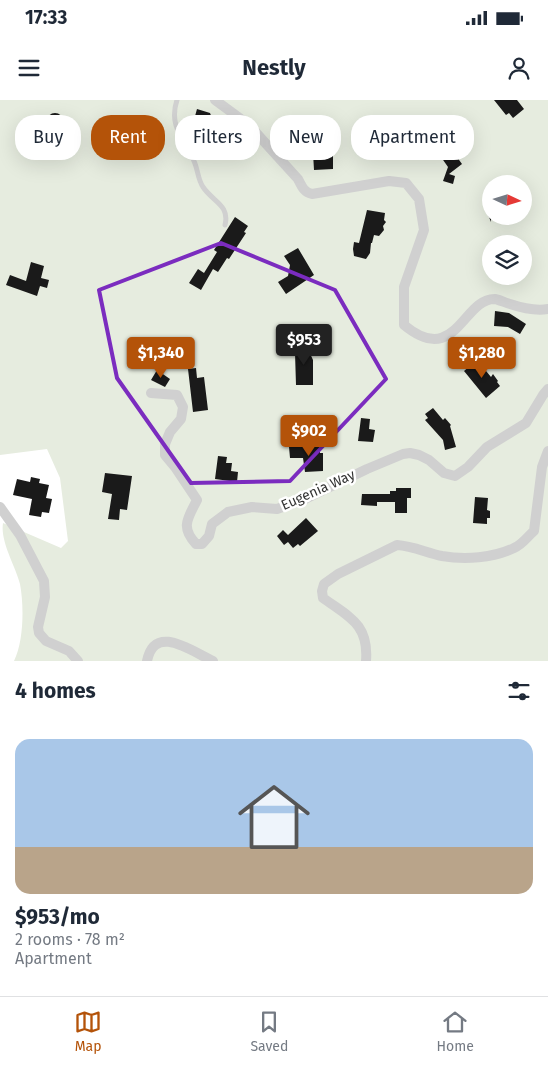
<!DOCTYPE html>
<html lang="en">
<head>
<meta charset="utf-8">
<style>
  :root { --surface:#fff; --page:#f6f6f7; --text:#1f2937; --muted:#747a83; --line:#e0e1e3; --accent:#b45309 }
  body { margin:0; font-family:"Fira Sans",sans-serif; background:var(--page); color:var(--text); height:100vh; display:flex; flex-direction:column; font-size:19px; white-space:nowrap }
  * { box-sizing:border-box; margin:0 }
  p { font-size:16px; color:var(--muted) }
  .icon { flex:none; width:28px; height:28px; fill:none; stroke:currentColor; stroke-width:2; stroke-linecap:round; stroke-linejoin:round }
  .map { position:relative; height:561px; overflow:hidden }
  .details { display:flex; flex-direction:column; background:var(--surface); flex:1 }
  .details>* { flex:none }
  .guide { position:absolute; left:15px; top:15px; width:519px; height:45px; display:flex; gap:10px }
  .needle { width:32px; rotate:94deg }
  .tools { position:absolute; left:482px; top:75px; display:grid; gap:10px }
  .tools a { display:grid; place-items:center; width:50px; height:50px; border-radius:50%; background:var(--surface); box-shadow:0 5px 20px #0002; font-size:25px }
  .price { position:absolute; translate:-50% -42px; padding:0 11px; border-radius:5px; background:var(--accent); color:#fff; font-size:16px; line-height:32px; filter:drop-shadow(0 1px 2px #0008) }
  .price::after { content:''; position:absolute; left:50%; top:30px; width:15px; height:11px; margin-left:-8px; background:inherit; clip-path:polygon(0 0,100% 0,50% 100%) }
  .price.on { background:#222; color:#fff }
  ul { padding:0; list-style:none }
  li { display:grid; align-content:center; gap:10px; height:265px; padding:0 15px }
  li+li { border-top:1px solid var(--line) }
  li span { display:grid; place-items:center; height:155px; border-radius:15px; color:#555 }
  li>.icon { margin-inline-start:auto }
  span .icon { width:90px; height:90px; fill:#fffc; stroke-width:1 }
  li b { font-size:21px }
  h2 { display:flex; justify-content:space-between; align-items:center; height:60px; padding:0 15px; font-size:21px }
  .tag { padding:0 18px; border-radius:20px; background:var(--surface); box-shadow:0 5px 20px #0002; font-size:18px; line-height:45px }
  .tag.on { background:var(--accent); color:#fff }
  .status { display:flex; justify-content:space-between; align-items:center; height:35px; padding:0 25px; background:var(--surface); direction:ltr }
  .status svg { height:14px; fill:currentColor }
  header { display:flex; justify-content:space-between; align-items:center; height:65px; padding:0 15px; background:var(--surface); font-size:22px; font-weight:700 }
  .tab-bar { display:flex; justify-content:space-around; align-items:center; height:70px; border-top:1px solid var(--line); background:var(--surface); font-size:14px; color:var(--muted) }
  .tab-bar a { display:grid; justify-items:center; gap:2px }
  .tab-bar .on { color:var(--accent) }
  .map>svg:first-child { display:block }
  .green { fill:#e6ecdf; fill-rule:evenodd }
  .building { fill:#1a1a1a }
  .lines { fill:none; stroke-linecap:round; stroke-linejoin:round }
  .lane { stroke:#d0d0d0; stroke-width:5 }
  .street { stroke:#d0d0d0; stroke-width:10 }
  .marked { fill:none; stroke:#7b2cbf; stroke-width:4; stroke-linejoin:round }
  .labels { text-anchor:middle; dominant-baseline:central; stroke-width:5; stroke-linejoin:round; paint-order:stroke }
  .street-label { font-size:14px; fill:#333; stroke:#fff }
</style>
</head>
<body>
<div class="status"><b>17:33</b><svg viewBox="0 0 49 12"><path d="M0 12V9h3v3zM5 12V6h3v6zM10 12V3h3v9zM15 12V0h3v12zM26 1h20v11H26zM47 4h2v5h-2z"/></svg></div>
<header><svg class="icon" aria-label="menu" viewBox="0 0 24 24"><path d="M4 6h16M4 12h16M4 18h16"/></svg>Nestly<svg class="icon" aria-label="person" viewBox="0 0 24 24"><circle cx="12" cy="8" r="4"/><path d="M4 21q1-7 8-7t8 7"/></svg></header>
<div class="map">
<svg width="548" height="561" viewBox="0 0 548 561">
  <rect width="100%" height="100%" fill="#fff"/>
  <!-- green -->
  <path class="green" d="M0 0H548V561H14C24 541 24 505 20 484 16 467 0 442 3 423L61 448 68 441 60 378 47 349 0 355ZM491 84H524V116H491ZM491 144H524V176H491Z"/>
  <!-- building -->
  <path class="building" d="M494 0H517L524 9 513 18 509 13 506 15Z
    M197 9 210 13 212 18 215 17 219 32 195 39 192 27Z
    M47 21a8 8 0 1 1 16 0a8 8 0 1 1-16 0Z
    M224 34 229 48 218 51 214 37Z
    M333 39V69L314 70 313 53 307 54 306 40Z
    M444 39 462 64 449 74 455 76 453 84 443 81 448 67 434 47Z
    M491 91V122L484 105Z
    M367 110 385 113 384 120 386 122 383 126 384 130 379 136 374 135 372 143H371L370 153 366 159 354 156 353 149 354 142 359 143Z
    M235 117 248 126 244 132 246 133 229 159 227 158 218 172 213 169 201 190 189 183 198 169 204 173 217 152 214 150Z
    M298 148 314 175 286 194 278 182 288 176 290 165 284 156Z
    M31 162 44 166 41 178 49 180 47 188 40 186 37 196 6 185 10 175 26 181Z
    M495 211 509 213 526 224 520 234 508 227 494 226Z
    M302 243 308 249 313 260V285H296L295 253 293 251Z
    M477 260 491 277 493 274 498 281 497 282 500 286 486 298 464 271Z
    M196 268 197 278 204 277 208 310 193 312 188 269Z
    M157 270 170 279 165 287 151 280Z
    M433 308 443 320 445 318 451 325 450 326 456 347 445 350 443 340 425 320 428 318 425 314Z
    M361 318 370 319 369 329 375 330 373 342 358 341Z
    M319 343 320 353H323V371L305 372 303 358H290L289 347H302V344Z
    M218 356 227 357 226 363H232L231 371 238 372 237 382 215 379Z
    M105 373 132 376 127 410 120 409 119 420 108 419 112 394 102 392Z
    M31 377 40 379 39 383 49 385 46 398 52 399 49 413 42 412 41 417 29 415 32 399 13 395 17 379 30 382Z
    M396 388H411V398H407V413H395V402H377V406L361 405 362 394H390V391H396Z
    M475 397 488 398 487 410 490 411V418H487V424L473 423Z
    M306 418 318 431 300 446 298 444 293 448 288 442 284 445 277 436 283 430 288 435Z"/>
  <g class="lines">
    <!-- lane -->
    <path class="lane" d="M177 0C168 27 185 39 194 61 198 70 198 80 203 87 213 102 230 105 225 125"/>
    <!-- street -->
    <path class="street" d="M215 0 249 25 298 79C302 87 304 92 312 94L389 81 406 83 419 99 424 130 404 187V225C456 268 463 198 495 199 500 200 506 203 510 204 522 208 536 211 548 209
      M151 293 177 295 183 307 181 319 170 332 165 344V355L175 367 197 400C188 418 180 427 196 444H202L209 436 212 424 228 412 252 407 277 409 305 399 367 369 403 354 410 353 419 355 429 360 444 373 455 376 468 367 487 347 526 323 543 295 548 289
      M0 407 20 435 44 481 45 497 38 527 39 533 46 541 69 551 78 561
      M147 561C155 523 191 551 213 561
      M366 561C369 524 349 517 323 498L322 491 324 484 338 474 397 445C413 446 427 453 442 456 465 460 493 458 514 448 522 445 528 436 534 431L542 367 548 351"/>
  </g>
  <!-- marked area -->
  <path class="marked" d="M221 143 335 190 386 279 290 381 191 383 117 278 99 190Z"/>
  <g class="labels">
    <!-- street labels -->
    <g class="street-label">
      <text transform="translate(318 390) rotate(-24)">Eugenia Way</text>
    </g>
  </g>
</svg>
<div class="tools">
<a><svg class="needle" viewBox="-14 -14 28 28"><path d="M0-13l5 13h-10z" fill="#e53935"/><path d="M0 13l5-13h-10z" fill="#747a83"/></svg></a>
<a><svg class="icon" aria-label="layers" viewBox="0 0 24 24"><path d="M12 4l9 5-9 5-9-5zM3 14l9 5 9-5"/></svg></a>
</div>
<b class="price on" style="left:304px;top:266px">$953</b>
<b class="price" style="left:161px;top:279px">$1,340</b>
<b class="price" style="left:482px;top:279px">$1,280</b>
<b class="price" style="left:309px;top:357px">$902</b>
<div class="guide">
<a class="tag">Buy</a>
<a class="tag on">Rent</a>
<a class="tag">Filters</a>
<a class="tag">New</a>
<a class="tag">Apartment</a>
</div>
</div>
<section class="details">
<h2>4 homes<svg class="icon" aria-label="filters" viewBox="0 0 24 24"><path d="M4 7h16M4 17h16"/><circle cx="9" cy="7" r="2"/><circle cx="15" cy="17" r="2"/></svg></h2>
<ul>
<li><span style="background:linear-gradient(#a9c7e8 70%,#b9a48a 0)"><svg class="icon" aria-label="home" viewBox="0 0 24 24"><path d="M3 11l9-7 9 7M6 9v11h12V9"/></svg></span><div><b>$953/mo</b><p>2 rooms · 78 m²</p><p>Apartment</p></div></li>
</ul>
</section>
<nav class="tab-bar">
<a class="on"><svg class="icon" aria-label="map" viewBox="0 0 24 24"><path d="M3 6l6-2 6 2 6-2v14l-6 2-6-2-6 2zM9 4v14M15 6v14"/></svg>Map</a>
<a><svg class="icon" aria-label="saved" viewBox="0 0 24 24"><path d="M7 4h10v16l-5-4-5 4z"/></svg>Saved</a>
<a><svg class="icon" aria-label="home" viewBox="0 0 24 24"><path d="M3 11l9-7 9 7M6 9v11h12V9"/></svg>Home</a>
</nav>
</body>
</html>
